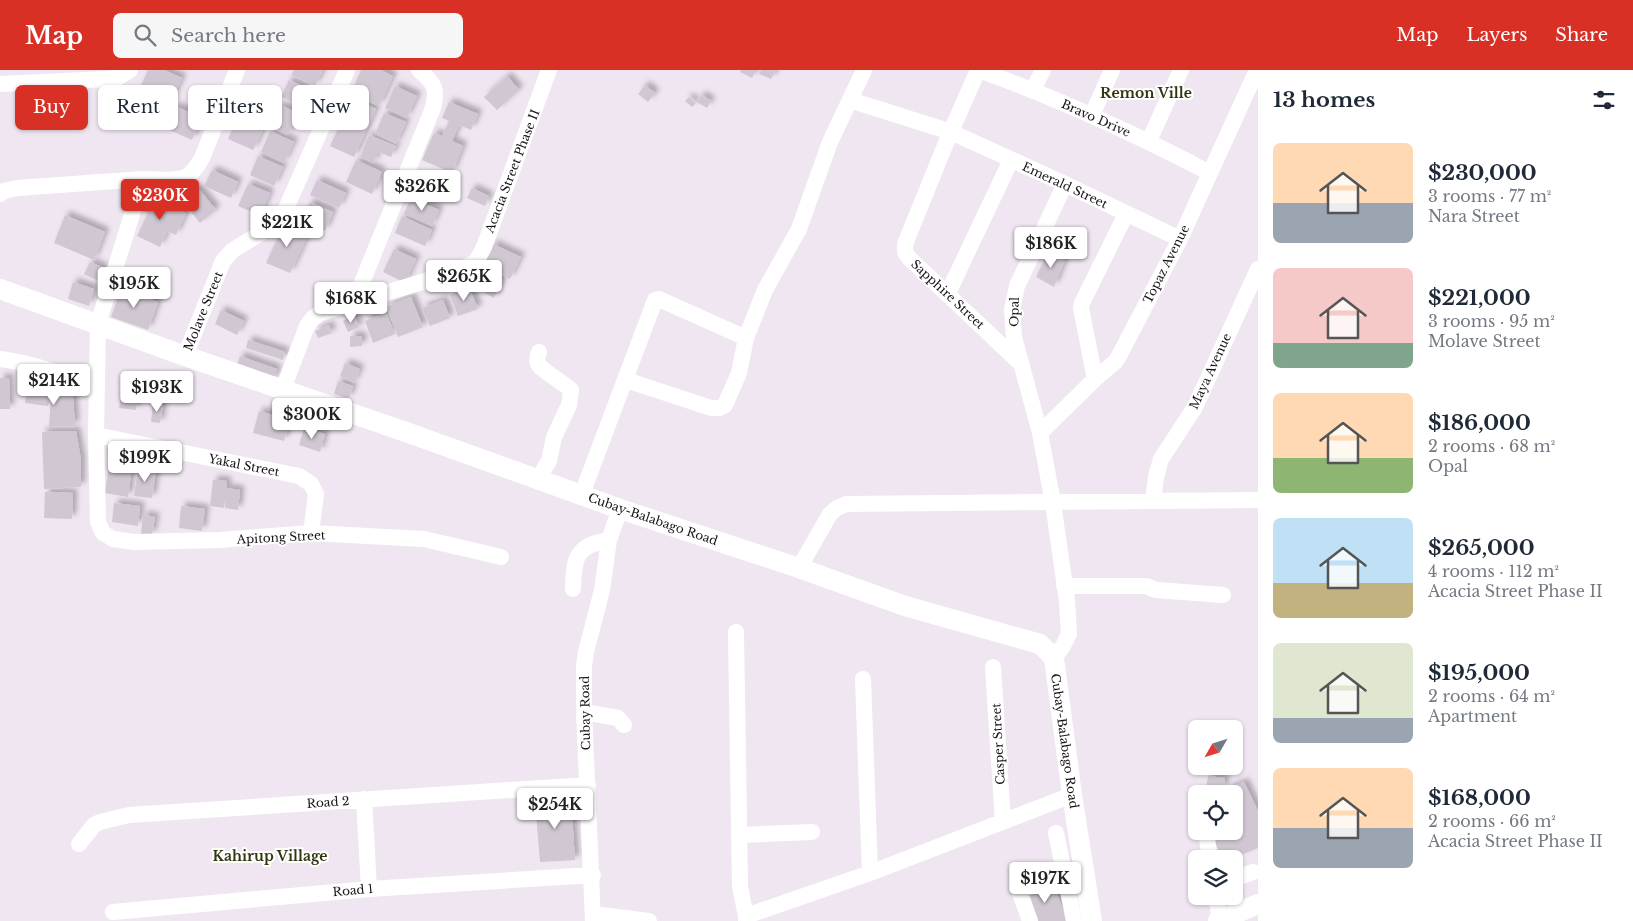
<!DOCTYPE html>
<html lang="en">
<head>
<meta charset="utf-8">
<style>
  :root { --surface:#fff; --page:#f6f6f7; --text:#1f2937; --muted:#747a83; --accent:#d93025 }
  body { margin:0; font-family:"Libre Baskerville",serif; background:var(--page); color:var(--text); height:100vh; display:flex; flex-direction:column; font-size:19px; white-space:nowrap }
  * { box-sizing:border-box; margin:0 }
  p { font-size:16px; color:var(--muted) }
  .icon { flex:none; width:28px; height:28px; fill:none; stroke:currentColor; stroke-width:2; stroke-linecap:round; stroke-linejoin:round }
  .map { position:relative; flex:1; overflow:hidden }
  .sheet { display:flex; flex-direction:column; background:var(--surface); width:375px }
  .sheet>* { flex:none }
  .top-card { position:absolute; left:15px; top:15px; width:475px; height:45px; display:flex; gap:10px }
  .needle { width:32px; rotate:231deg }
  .tools { position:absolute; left:1188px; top:650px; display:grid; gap:10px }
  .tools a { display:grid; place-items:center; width:55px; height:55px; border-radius:8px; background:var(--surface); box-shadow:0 1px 4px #0004; font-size:25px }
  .price { position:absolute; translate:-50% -42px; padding:0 11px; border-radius:5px; background:#fff; color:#222; font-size:16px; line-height:32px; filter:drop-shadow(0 1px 2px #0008) }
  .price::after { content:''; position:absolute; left:50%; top:30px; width:15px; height:11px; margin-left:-8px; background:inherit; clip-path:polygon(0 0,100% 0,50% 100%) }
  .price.selected { background:var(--accent); color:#fff }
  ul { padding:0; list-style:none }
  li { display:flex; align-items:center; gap:15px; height:125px; padding:0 15px }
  li span { display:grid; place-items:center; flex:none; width:140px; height:100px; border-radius:8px; color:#555 }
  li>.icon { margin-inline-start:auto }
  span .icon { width:60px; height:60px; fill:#fffc; stroke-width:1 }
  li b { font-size:21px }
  h2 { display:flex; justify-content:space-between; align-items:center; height:60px; padding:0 15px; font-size:21px }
  .tag { padding:0 18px; border-radius:8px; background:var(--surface); box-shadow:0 1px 4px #0004; font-size:18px; line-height:45px }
  .tag.selected { background:var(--accent); color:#fff }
  header { display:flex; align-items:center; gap:30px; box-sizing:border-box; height:70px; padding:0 25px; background:var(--accent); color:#fff }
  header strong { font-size:24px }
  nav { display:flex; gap:28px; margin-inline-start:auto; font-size:18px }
  .search { width:350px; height:45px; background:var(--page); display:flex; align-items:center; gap:12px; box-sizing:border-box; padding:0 18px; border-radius:8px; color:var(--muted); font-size:19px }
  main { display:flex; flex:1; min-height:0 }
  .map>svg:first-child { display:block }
  .building { fill:#d1c7d3; filter:url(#shadow) }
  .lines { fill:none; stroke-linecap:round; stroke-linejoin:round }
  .minor { stroke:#fff; stroke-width:16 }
  .major { stroke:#fff; stroke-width:20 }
  .labels { text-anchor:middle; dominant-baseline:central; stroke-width:4; stroke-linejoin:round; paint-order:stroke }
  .street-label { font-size:12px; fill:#171317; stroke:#fff }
  .neighbourhood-label { font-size:14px; font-weight:bold; fill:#30370f; stroke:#fff }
</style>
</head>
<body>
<header>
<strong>Map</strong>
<div class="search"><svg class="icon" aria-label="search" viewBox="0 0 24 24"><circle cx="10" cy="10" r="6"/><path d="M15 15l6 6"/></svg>Search here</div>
<nav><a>Map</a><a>Layers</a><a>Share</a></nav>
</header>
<main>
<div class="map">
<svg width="1258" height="851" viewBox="0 0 1258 851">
  <defs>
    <filter id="shadow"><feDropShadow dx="4.5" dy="-4.5" stdDeviation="2.5" flood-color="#0004"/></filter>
  </defs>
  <rect width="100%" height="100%" fill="#f0e6f2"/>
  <!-- building -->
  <path class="building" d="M148 0H164L182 8 169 36 138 22Z
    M294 0H323L315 16 291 5Z
    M361 0H381L393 6 379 36 351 23Z
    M741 0H756L752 8 740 2Z
    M761 0H776L771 9 759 4Z
    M507 6 519 20 497 40 484 27Z
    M289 10 309 19 301 36 281 27Z
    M645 15 655 23 648 32 638 24Z
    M395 16 417 26 407 48 385 38Z
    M701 25 711 31 707 38 697 32Z
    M689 27 696 33 692 37 685 31Z
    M352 28 376 39 354 87 330 76Z
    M449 32 478 44 471 60 459 55 452 71 463 76 452 103 422 90 434 63 442 66 449 51 442 48Z
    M280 35 298 43 288 65 270 57Z
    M175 36 202 48 192 70 165 58Z
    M384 43 406 52 396 74 375 64Z
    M238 46 264 58 253 80 228 69Z
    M270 61 294 72 284 93 261 82Z
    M369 65 396 76 391 87 378 82 374 93 360 87Z
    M258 86 283 97 274 116 250 105Z
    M356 90 382 102 372 124 346 112Z
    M212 100 238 112 231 128 204 116Z
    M317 110 346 123 339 138 310 125Z
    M248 114 270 123 260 146 238 136Z
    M198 118 216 140 200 153 182 131Z
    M472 118 489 126 485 136 467 128Z
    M148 126 186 143 176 165 167 161 160 177 137 166 148 143 142 140Z
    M411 128 439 140 432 156 404 144Z
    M310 132 333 142 325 161 302 150Z
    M65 145 105 162 94 190 54 173Z
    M402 146 432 160 425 176 395 163Z
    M285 152 309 163 290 203 266 193Z
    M493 174 521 187 510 209 483 196Z
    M394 179 416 189 405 213 383 202Z
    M1049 180 1065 190 1054 217 1036 207Z
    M90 192 104 198 98 211 84 204Z
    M483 199 503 210 494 228 483 222 486 216 477 211Z
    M73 212 94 219 89 236 68 229Z
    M469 217 478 239 458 246 450 225Z
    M121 219 158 232 148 260 111 247Z
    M411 227 423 257 398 267 386 237Z
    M443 230 450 248 430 256 422 238Z
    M221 240 244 251 237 265 215 254Z
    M386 242 395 264 373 273 365 251Z
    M354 245 359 257 348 262 343 251Z
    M329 255 332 263 318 268 315 261Z
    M350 266H362V276L350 277Z
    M248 270 285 282 283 290 246 278Z
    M240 286 277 299 273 311 236 298Z
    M345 293 360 299 354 313 340 306Z
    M0 308H9L10 339H0Z
    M143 308 163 310 160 334 140 331Z
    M338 311 353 316 349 329 334 324Z
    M27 317 50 320 51 325H73L75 356 49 357 51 325 48 336 25 333Z
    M121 325 137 327 136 340 119 338Z
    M153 333 163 335 160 353 151 352Z
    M259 341 290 350 284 371 253 363Z
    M304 358 325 364 320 382 299 375Z
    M76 361 81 390V417L44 419 42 362Z
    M109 394 132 397 128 427 105 423Z
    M138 398 156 401 152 428 134 426Z
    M213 410 227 411 224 438 210 436Z
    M227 418 240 420 238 440 225 438Z
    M45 422 73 423 72 449 44 448Z
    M114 433 140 436 138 456 112 452Z
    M181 436 205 439 202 461 179 458Z
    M143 445 155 447 152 465 141 464Z
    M1208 706 1225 708 1224 720 1206 718Z
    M1244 712 1258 741V778L1231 789H1222L1210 761H1234V724H1229L1227 719Z
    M571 729 575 790 540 792 535 731Z
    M1053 813 1067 851H1034L1024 823Z"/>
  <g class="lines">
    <!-- minor -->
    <path class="minor" d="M237 0 202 88C198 95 193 103 186 107 174 112 156 109 143 109L98 254 96 365 98 452 103 463 113 469 134 472 219 470 311 463 424 469 501 487
      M978 0 946 73 905 174V182L909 188 1019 292
      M979 0C1059 29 1135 64 1210 103
      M0 14 107 9 119 7 130 0
      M1033 20 1043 0
      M850 30 951 62 1065 114 1180 169
      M1092 45 1112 0
      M1149 71 1181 0
      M0 124 4 121 17 118 143 109
      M948 223 1011 90
      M354 232 433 38C438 18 434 13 419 0
      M539 282C538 286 536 290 538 294 539 298 565 314 571 320L569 335 554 367 549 391 544 399 541 411
      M185 286 223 191 233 180 266 160 284 143 347 0
      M0 289C33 293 65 306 96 316
      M1095 309 1081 238 1082 233 1126 144
      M626 310 711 338H719L725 335 739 303 746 268 765 220 799 159 830 72 864 0
      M283 319 307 256 312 249 320 243 455 202 476 192 484 177 549 0
      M1040 363 1095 309 1115 292 1119 286 1180 169 1257 0
      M96 365 299 406 311 414 316 424 311 463
      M582 424 655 230 659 229 746 268
      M1153 431 1156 407 1161 389 1195 337 1258 199
      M799 498 830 444 837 438 846 434 1258 430
      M1064 516H1146L1156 520 1223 525
      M573 519C574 489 575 475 609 470
      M736 562 740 817 746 846
      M1054 588 1063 576 1069 564 1067 531 1053 433 1040 363 1014 267 1012 240 1017 216 1065 114
      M993 597 1003 752
      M863 609 870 803
      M584 642 618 648 624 655
      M364 729 369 819
      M1206 761 1210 789
      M1056 763 1074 851
      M740 765 812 762
      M79 774 94 755 100 752 129 745 588 715
      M1234 809 1253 802
      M1216 826 1220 850
      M113 842 369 819 593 805
      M593 844 649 851
      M593 851 584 642V596L586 582 602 520 609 470 620 439
      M746 851V846L870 803 1072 725
      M1030 851 1019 820 1084 800"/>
    <!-- major -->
    <path class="major" d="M0 219 185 286 406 362 620 439 799 498 905 536 1040 574 1054 588 1072 725 1092 851
      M1218 851 1258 834"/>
  </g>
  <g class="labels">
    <!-- street labels -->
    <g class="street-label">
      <text transform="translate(1096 48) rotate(24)">Bravo Drive</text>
      <text transform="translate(512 101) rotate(-69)">Acacia Street Phase II</text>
      <text transform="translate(1065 115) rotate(25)">Emerald Street</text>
      <text transform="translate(1166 194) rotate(-63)">Topaz Avenue</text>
      <text transform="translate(948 224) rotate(43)">Sapphire Street</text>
      <text transform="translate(203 241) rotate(-68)">Molave Street</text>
      <text transform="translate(1014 242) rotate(-89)">Opal</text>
      <text transform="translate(1210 301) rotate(-65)">Maya Avenue</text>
      <text transform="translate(244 395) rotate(11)">Yakal Street</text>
      <text transform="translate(653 449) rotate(19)">Cubay-Balabago Road</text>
      <text transform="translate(281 467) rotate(-3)">Apitong Street</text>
      <text transform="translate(585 643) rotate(-91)">Cubay Road</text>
      <text transform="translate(1065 671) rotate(82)">Cubay-Balabago Road</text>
      <text transform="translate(998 674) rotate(-93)">Casper Street</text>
      <text transform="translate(328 732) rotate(-4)">Road 2</text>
      <text transform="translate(353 820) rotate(-5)">Road 1</text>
    </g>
    <!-- neighbourhood labels -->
    <g class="neighbourhood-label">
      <text x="1146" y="23">Remon Ville</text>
      <text x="270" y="786">Kahirup Village</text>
    </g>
  </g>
</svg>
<div class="tools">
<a><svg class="needle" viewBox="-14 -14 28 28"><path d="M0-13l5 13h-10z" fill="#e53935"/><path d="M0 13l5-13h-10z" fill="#747a83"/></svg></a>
<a><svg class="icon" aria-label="locate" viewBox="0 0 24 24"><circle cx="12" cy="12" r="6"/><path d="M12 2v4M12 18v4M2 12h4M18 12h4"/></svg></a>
<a><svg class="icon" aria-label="layers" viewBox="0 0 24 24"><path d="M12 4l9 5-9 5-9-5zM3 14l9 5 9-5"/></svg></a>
</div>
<b class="price" style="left:422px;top:142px">$326K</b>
<b class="price selected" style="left:160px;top:151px">$230K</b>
<b class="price" style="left:287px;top:178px">$221K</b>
<b class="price" style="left:1051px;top:199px">$186K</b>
<b class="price" style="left:464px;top:232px">$265K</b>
<b class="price" style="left:134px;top:239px">$195K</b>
<b class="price" style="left:351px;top:254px">$168K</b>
<b class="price" style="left:54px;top:336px">$214K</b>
<b class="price" style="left:157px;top:343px">$193K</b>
<b class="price" style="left:312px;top:370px">$300K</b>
<b class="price" style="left:145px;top:413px">$199K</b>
<b class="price" style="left:555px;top:760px">$254K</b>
<b class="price" style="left:1045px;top:834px">$197K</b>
<div class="top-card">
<a class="tag selected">Buy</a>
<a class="tag">Rent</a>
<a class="tag">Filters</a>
<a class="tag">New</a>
</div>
</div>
<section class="sheet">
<h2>13 homes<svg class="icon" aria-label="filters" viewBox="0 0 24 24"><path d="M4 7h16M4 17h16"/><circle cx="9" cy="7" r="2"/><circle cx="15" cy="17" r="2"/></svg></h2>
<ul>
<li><span style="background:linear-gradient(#ffd9b3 60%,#9aa5b1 0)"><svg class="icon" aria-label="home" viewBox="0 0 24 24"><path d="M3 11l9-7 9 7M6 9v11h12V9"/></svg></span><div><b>$230,000</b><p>3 rooms · 77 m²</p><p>Nara Street</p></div></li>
<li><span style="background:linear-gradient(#f6c9c9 75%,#7fa58c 0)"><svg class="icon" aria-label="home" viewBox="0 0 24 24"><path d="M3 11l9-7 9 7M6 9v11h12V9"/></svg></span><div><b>$221,000</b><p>3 rooms · 95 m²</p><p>Molave Street</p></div></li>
<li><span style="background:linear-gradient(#ffd9b3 65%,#8fb573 0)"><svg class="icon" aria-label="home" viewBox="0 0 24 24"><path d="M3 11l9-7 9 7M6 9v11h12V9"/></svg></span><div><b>$186,000</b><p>2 rooms · 68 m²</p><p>Opal</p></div></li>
<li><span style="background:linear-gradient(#bfe0f5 65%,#c2b280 0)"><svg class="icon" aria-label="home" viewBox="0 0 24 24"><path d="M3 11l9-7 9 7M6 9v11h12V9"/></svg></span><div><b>$265,000</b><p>4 rooms · 112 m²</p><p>Acacia Street Phase II</p></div></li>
<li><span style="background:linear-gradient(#dfe7d0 75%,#9aa5b1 0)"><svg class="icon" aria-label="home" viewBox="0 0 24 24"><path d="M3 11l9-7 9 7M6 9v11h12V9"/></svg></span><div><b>$195,000</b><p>2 rooms · 64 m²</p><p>Apartment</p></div></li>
<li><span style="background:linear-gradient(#ffd9b3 60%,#9aa5b1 0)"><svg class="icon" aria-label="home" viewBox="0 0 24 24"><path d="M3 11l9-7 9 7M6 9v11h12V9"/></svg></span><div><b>$168,000</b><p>2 rooms · 66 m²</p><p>Acacia Street Phase II</p></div></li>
</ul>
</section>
</main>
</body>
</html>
